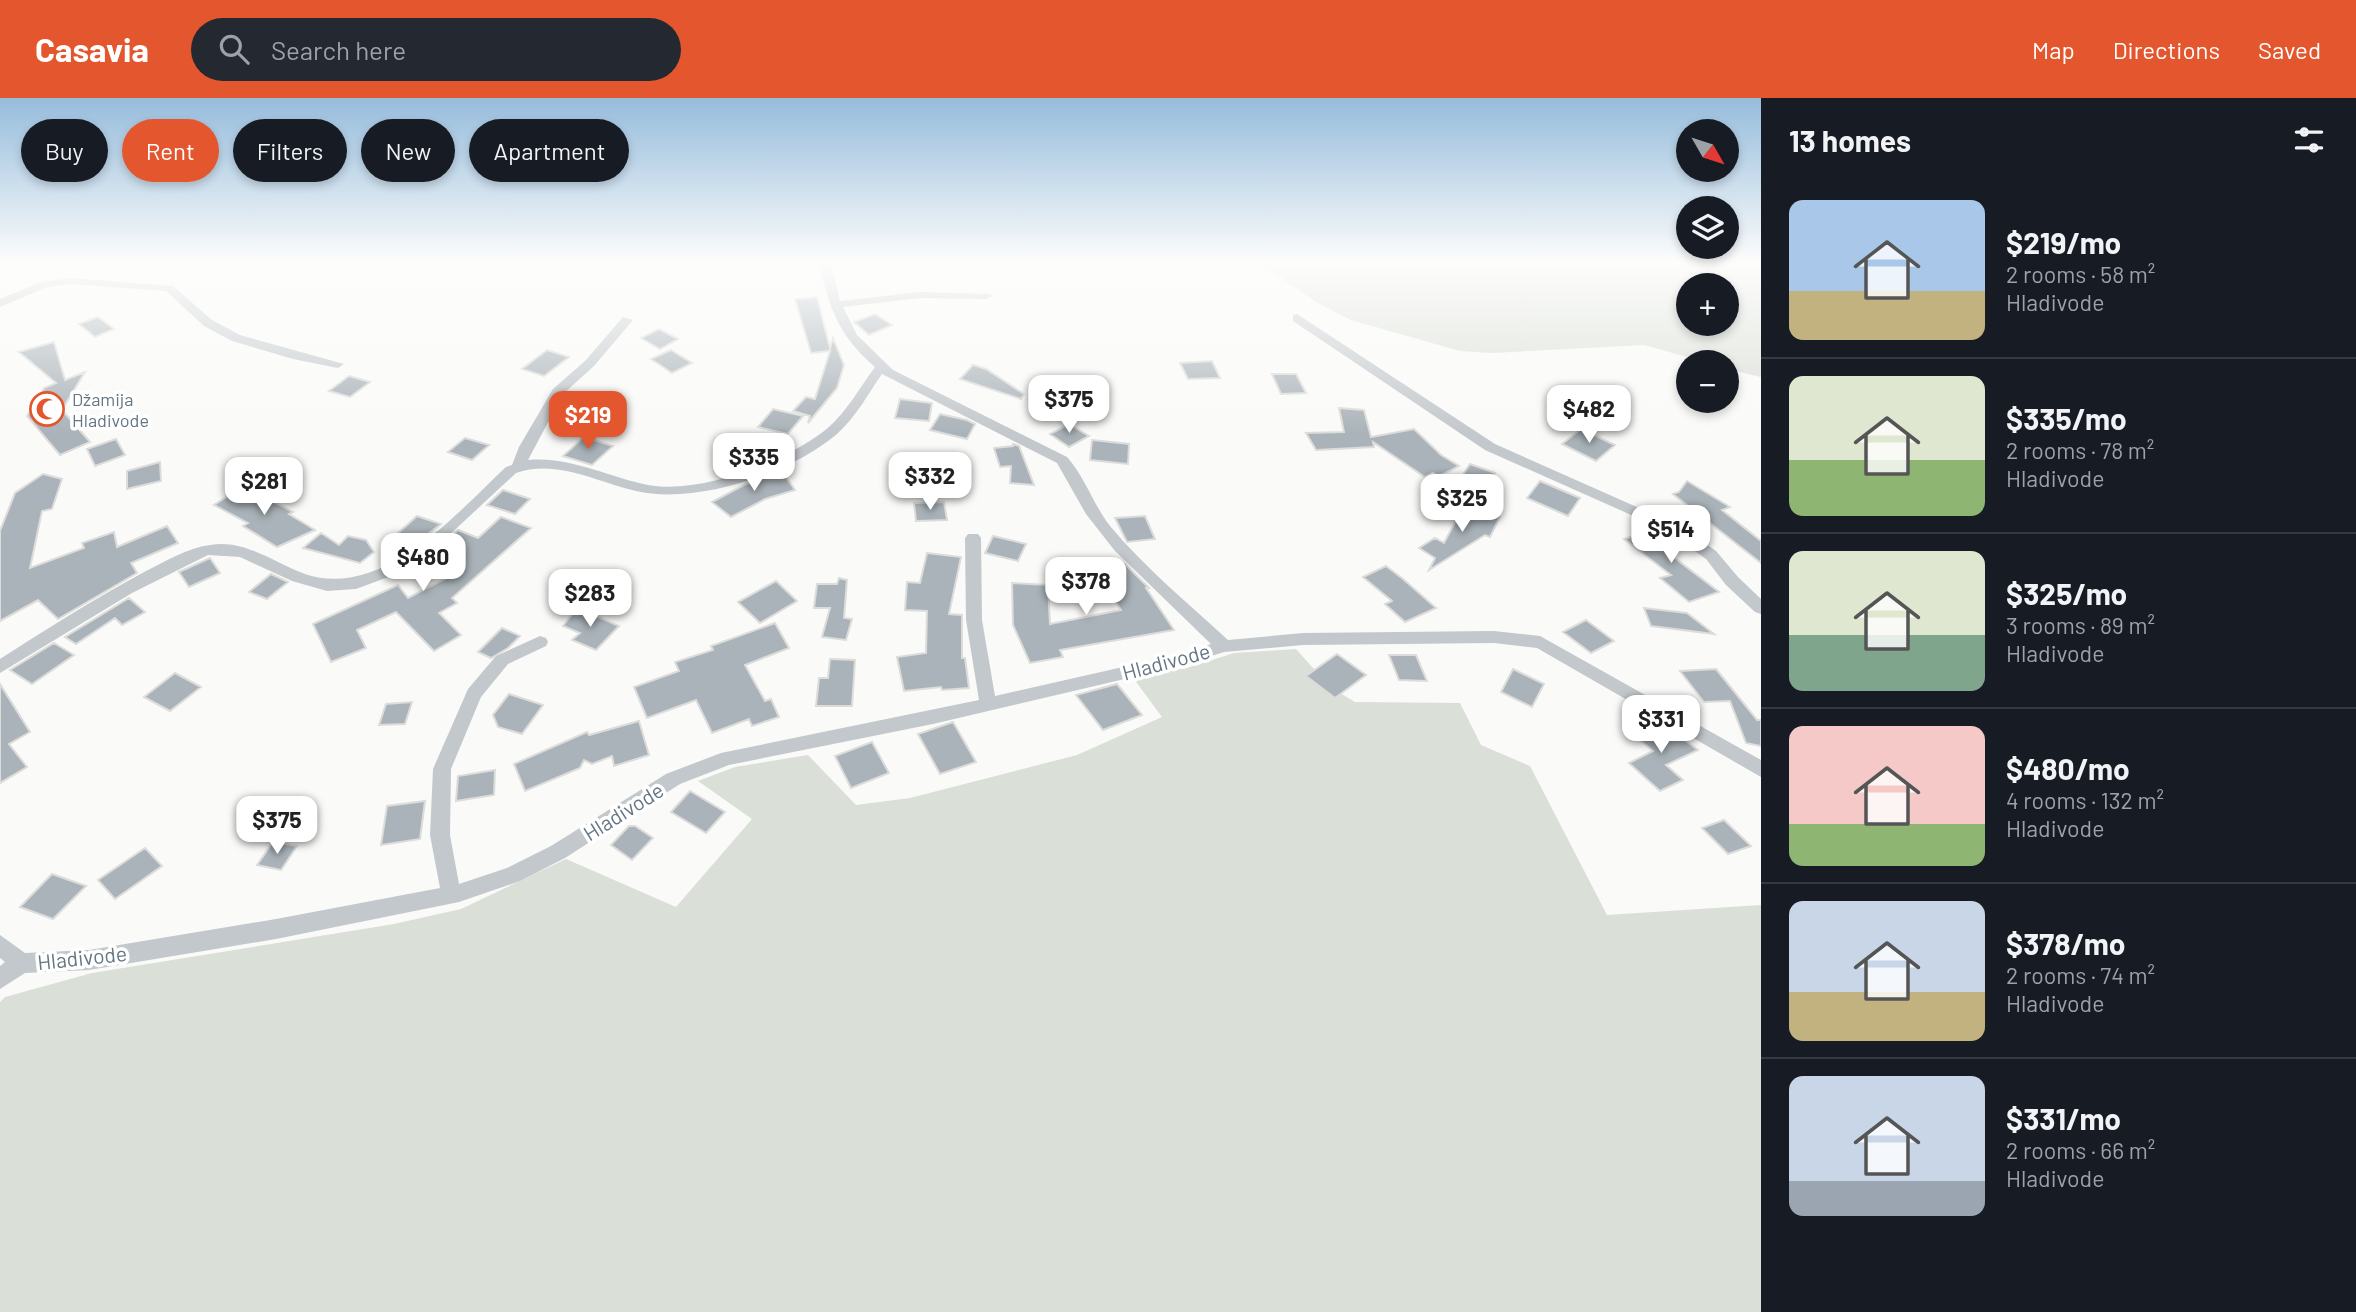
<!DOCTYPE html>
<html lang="en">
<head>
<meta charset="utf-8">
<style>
  :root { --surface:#171b24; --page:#242831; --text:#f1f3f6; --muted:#9ea1a6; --line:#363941; --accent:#e4572e }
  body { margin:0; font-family:Barlow,sans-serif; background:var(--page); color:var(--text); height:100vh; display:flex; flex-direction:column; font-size:26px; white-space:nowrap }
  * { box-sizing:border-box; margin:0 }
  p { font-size:23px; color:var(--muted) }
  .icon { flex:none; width:38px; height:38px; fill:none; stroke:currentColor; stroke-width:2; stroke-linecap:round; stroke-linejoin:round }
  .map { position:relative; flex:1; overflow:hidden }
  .side { display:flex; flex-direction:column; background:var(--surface); width:595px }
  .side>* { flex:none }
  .top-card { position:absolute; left:21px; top:21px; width:665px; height:63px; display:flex; gap:14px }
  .needle { width:46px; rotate:129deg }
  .controls { position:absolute; left:1676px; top:21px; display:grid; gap:14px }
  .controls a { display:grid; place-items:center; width:63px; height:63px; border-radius:50%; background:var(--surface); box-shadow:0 4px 10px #0003; font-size:35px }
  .price { position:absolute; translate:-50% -60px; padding:0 16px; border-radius:14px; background:#fff; color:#222; font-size:23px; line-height:46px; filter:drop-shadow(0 2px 4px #0008) }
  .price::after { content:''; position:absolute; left:50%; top:42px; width:21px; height:16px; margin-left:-10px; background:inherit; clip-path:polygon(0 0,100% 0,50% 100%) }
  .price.selected { background:var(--accent); color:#fff }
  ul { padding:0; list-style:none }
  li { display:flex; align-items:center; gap:21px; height:175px; padding:0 28px }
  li+li { border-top:2px solid var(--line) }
  li span { display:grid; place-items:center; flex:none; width:196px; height:140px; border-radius:14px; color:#555 }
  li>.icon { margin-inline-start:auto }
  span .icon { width:84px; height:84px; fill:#fffc; stroke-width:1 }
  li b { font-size:30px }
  h2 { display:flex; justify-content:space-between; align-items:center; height:84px; padding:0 28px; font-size:30px }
  .chip { padding:0 24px; border-radius:32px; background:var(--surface); box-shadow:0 4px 10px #0003; font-size:24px; line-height:63px }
  .chip.selected { background:var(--accent); color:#fff }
  header { display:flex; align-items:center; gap:42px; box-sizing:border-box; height:98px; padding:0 35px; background:var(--accent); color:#fff }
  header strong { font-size:33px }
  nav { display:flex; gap:38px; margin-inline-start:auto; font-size:24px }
  .search { width:490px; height:63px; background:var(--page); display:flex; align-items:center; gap:18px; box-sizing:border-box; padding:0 24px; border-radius:38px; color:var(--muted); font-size:26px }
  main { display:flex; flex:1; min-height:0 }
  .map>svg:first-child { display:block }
  .green { fill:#dadfd7; fill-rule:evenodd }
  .building { fill:#aab3b9; stroke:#dcdcda; stroke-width:2 }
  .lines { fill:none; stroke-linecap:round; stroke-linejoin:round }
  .street { fill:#c3c8cc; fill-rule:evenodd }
  .labels { text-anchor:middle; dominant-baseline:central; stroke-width:7; stroke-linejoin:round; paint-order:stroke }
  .far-poi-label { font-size:18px; fill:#657683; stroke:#fff; text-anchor:start }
  .street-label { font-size:21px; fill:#657683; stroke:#fff }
</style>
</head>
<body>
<header>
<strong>Casavia</strong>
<div class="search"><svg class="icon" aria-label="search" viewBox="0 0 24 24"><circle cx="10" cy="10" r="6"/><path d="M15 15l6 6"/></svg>Search here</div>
<nav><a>Map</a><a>Directions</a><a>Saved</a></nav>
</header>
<main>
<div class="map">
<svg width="1761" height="1214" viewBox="0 0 1761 1214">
  <rect width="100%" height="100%" fill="#fafaf8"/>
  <!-- green -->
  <path class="green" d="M1261 166H1761V279L1727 271V264H1705L1644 247 1492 255 1460 253 1351 222 1316 204ZM1689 187H1727V226H1689Z
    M1296 551 1330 589 1355 604 1460 605 1481 647 1530 668 1607 817 1761 807V1214H0V904L5 899 92 875 394 826 461 811 566 761 676 809 752 721 698 683 735 669 808 657 856 707 910 700 1077 657 1162 619 1134 581 1190 569 1234 555Z"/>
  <!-- building -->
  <path class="building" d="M817 199 830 250 833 240 844 267 837 290 808 325 810 318 793 313 806 299 815 301 830 253 811 255 795 201Z
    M875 216 892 227 869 237 854 224Z
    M98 219 114 231 95 239 79 226Z
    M659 231 678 241 660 251 641 240Z
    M54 244 65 282 85 274 62 312 90 344 60 357 27 318 44 290 56 285 19 254Z
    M547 252 569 259 544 278 522 271Z
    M671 252 692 265 672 275 651 261Z
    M1212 263 1220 280 1188 281 1180 265Z
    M973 267 986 271 1024 296 1021 301 960 281Z
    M1272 276H1296L1306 295 1281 296Z
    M349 278 370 284 350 299 329 293Z
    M583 301 608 309 589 326 563 318Z
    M900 301 932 305 929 323 895 320Z
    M1339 310 1364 312 1371 339 1414 331 1441 357 1459 368 1438 379 1433 375 1425 379 1373 344 1374 349 1316 352 1306 335 1344 334Z
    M773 311 803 318 788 336 758 329Z
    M940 316 967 322 975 326 967 341 930 332Z
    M1069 326 1089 338 1069 349 1050 336Z
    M1581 331 1615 347 1596 363 1562 346Z
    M584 339 613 348 592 367 563 358Z
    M465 340 489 347 472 362 448 354Z
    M116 341 125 357 95 368 87 351Z
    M1092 342 1129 346 1128 366 1090 362Z
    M1013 346 1019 348 1034 387 1010 385 1011 368 1000 369 994 350 1013 348Z
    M160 364 161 383 127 391V373Z
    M1470 366 1495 375 1485 391 1460 381Z
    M779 373H782L795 392 765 401 731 419 712 404 744 387Z
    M43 376 62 381 52 411 42 413 30 470 84 450 82 445 114 434 117 449 167 428 178 445 131 465 137 475 58 521 38 502 0 523V433L15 395Z
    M1540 383 1580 400 1568 418 1527 400Z
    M1687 383 1730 409 1722 412 1761 443V465L1673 396 1679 394Z
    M244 388 293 414 289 416 315 432 277 449 243 428 248 425 214 407Z
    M503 392 530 401 515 416 487 407Z
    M944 404 947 422 916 423 914 405Z
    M1465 406 1500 419 1490 439 1485 437 1429 472 1435 460 1419 450 1435 440 1444 445Z
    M417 418 441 426 404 454 385 447Z
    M1145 418 1155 441 1127 444 1115 420Z
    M501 419 531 430 452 500 457 505 439 515 461 537 434 553 396 514 357 532 366 550 331 564 313 526 398 487 408 500 456 475 421 461 458 432 478 440Z
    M1653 431 1683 448 1667 454 1719 494 1689 504 1660 480 1671 477 1624 441Z
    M321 435 339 447 348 438 366 442 374 454 360 465 303 450Z
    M993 438 1026 446 1018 463 985 455Z
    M927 455 961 459 949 516 962 517V560H965L969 590 942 592 941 589 904 593 897 559 926 555 927 513 905 512 907 484 920 485Z
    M210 460 220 475 189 489 179 474Z
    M1125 466 1149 490H1146L1174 532 1060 552 1063 559 1030 565 1013 527 1012 485 1048 487 1050 526 1121 512 1095 473Z
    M1386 468 1403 481 1436 510 1405 524 1385 506 1392 503 1363 479Z
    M271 476 288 484 267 501 249 494Z
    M839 480 847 482 844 520 852 521 846 542 822 539 830 510H814L817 486H837Z
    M776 483 797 503 760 525 738 504Z
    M129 500 145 514 122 527 115 520 76 546 65 539Z
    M577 510 619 528 596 552 572 542 580 535 563 528Z
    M1644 510 1687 515 1714 536 1651 528Z
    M1586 522 1614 543 1591 555 1563 534Z
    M775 525 789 550 745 567 765 603 771 601 779 619 752 628 749 621 712 635 696 602 647 620 634 589 679 573 675 564 713 552 711 548Z
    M502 530 520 538 508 550 491 560 478 554Z
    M54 545 74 557 32 586 10 572Z
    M1337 556 1366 577 1335 600 1306 578Z
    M1389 557H1416L1427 583 1399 582Z
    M830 561 855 562 852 608H816L819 580H828Z
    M1513 571 1544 586 1532 609 1501 594Z
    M1716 571 1757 622H1761V648L1746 645 1730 603 1704 604 1680 573Z
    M175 575 201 589 170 613 144 599Z
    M0 586 30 634 9 646 27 669 0 685Z
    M1117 586 1142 617 1103 632 1076 597Z
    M509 596 543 607 522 636 498 629 493 617Z
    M412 604 405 626 379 627 386 606Z
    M639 623 649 657 614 668 612 658 592 666 584 662 580 670 525 693 514 666 587 634 589 637Z
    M953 624 976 664 940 676 918 636Z
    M1661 624 1698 652 1666 667 1683 682 1660 693 1629 665 1653 653 1633 636Z
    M872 644 889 675 851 690 835 658Z
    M495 672 494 697 456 703 458 678Z
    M690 693 725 714 706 735 671 714Z
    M425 703 420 741 381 747 387 708Z
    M1724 722 1751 748 1728 756 1702 730Z
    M629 728H635L653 740 632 762 611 747Z
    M273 744 297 748 281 772 257 767Z
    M145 750 162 768 115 801 98 782Z
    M52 776 86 788 53 821 20 809Z"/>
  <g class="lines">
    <!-- street -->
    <path class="street" d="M819 166H831L840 203 920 194 990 196 992 198 986 201 920 200 843 209 857 237 893 272 1067 359C1085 379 1093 406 1110 428 1145 470 1188 505 1228 542L1303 535 1494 533 1540 538 1761 662V679L1537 550 1494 545 1303 547 1224 554 1180 568 933 626 729 667 680 686 565 760 520 783 459 804 276 841 89 872 25 875 0 891V868L5 864 0 860V837L25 855 89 852 276 821 440 790 430 737 433 671 468 591 496 558 540 538 546 540 548 544 546 548 508 566 481 599 451 671 450 737 459 786 507 770 551 748 666 676 721 655 979 602 966 522 965 440 968 436H978L981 440 982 522 995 598 1180 556 1211 546 1115 453 1086 416 1057 365 882 276C868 296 856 319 837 336 790 376 696 407 636 393 596 384 557 361 516 375L446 440 391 478 356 491 327 493 292 483 240 459 208 457 132 495 0 575V561C48 530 96 500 146 473 166 463 187 450 210 447 245 441 274 465 305 476 382 502 456 416 506 369L512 367 519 349 553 291 586 262 623 219 633 222 594 268 563 296 528 362C570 358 608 379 648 387 700 397 789 363 829 329 848 312 860 289 875 269 838 237 830 211 819 166Z
      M71 180 173 188 212 222 240 237 344 266 338 270 293 261 232 243 204 228 166 193 71 186 47 189 0 209V201L41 184Z
      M1297 216 1495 346 1648 414 1692 436 1716 453 1738 479 1761 501V516L1755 514 1726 487 1706 461 1682 444 1638 420 1485 352 1293 223V217Z"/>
  </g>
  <!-- sky -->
  <linearGradient id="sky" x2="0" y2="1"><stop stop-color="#96bcdc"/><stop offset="0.49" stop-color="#fdfdfc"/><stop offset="1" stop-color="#fdfdfc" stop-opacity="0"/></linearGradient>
  <rect width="1761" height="336" fill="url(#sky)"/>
  <!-- icons -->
  <defs>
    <g id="mosque-ring" transform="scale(1.75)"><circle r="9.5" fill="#fff" stroke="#e4572e" stroke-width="1.5"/><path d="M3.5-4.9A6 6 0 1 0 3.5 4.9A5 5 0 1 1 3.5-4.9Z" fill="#e4572e"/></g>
  </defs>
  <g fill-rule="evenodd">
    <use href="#mosque-ring" x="47" y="311"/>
  </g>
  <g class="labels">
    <!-- far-poi labels -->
    <g class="far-poi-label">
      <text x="72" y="301">Džamija<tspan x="72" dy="21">Hladivode</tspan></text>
    </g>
    <!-- street labels -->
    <g class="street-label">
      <text transform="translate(1166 563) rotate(-15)">Hladivode</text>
      <text transform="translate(623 713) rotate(-32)">Hladivode</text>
      <text transform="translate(82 859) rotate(-6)">Hladivode</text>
    </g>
  </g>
</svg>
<div class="controls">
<a><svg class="needle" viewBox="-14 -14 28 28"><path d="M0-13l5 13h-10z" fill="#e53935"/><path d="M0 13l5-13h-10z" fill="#9ea1a6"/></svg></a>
<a><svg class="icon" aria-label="layers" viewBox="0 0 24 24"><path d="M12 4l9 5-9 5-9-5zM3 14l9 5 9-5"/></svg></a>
<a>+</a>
<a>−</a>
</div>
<b class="price" style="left:1069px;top:337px">$375</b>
<b class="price" style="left:1589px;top:347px">$482</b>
<b class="price selected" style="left:588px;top:353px">$219</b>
<b class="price" style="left:754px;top:395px">$335</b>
<b class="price" style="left:930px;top:414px">$332</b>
<b class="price" style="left:264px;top:419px">$281</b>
<b class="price" style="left:1462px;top:436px">$325</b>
<b class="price" style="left:1671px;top:467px">$514</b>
<b class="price" style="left:423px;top:495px">$480</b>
<b class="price" style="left:1086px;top:519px">$378</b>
<b class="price" style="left:590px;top:531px">$283</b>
<b class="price" style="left:1661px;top:657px">$331</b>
<b class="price" style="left:277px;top:758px">$375</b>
<div class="top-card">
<a class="chip">Buy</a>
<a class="chip selected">Rent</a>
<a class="chip">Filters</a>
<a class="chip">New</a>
<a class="chip">Apartment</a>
</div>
</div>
<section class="side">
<h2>13 homes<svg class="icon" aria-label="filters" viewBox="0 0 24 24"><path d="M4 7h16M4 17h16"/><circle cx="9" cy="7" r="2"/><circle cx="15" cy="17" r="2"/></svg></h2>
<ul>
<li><span style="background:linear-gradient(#a9c7e8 65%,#c2b280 0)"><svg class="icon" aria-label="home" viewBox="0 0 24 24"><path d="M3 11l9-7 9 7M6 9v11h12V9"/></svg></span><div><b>$219/mo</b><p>2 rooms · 58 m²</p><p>Hladivode</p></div></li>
<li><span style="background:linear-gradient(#dfe7d0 60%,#8fb573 0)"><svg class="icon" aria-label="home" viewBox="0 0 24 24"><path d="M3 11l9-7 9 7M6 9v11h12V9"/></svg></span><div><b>$335/mo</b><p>2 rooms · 78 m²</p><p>Hladivode</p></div></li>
<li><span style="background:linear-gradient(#dfe7d0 60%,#7fa58c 0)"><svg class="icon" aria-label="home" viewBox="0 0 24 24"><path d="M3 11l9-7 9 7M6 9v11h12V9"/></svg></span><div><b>$325/mo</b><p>3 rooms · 89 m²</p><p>Hladivode</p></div></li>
<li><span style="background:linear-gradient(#f6c9c9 70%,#8fb573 0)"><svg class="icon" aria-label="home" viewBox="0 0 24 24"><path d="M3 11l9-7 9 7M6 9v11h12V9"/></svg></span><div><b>$480/mo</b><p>4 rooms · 132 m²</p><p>Hladivode</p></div></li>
<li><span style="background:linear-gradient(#c9d6e8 65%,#c2b280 0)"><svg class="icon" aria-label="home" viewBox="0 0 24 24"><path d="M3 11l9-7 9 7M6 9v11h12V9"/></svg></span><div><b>$378/mo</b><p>2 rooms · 74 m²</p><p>Hladivode</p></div></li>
<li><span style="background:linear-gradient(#c9d6e8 75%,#9aa5b1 0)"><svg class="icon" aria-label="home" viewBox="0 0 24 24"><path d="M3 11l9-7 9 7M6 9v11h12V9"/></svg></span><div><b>$331/mo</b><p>2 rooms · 66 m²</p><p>Hladivode</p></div></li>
</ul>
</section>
</main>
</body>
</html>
